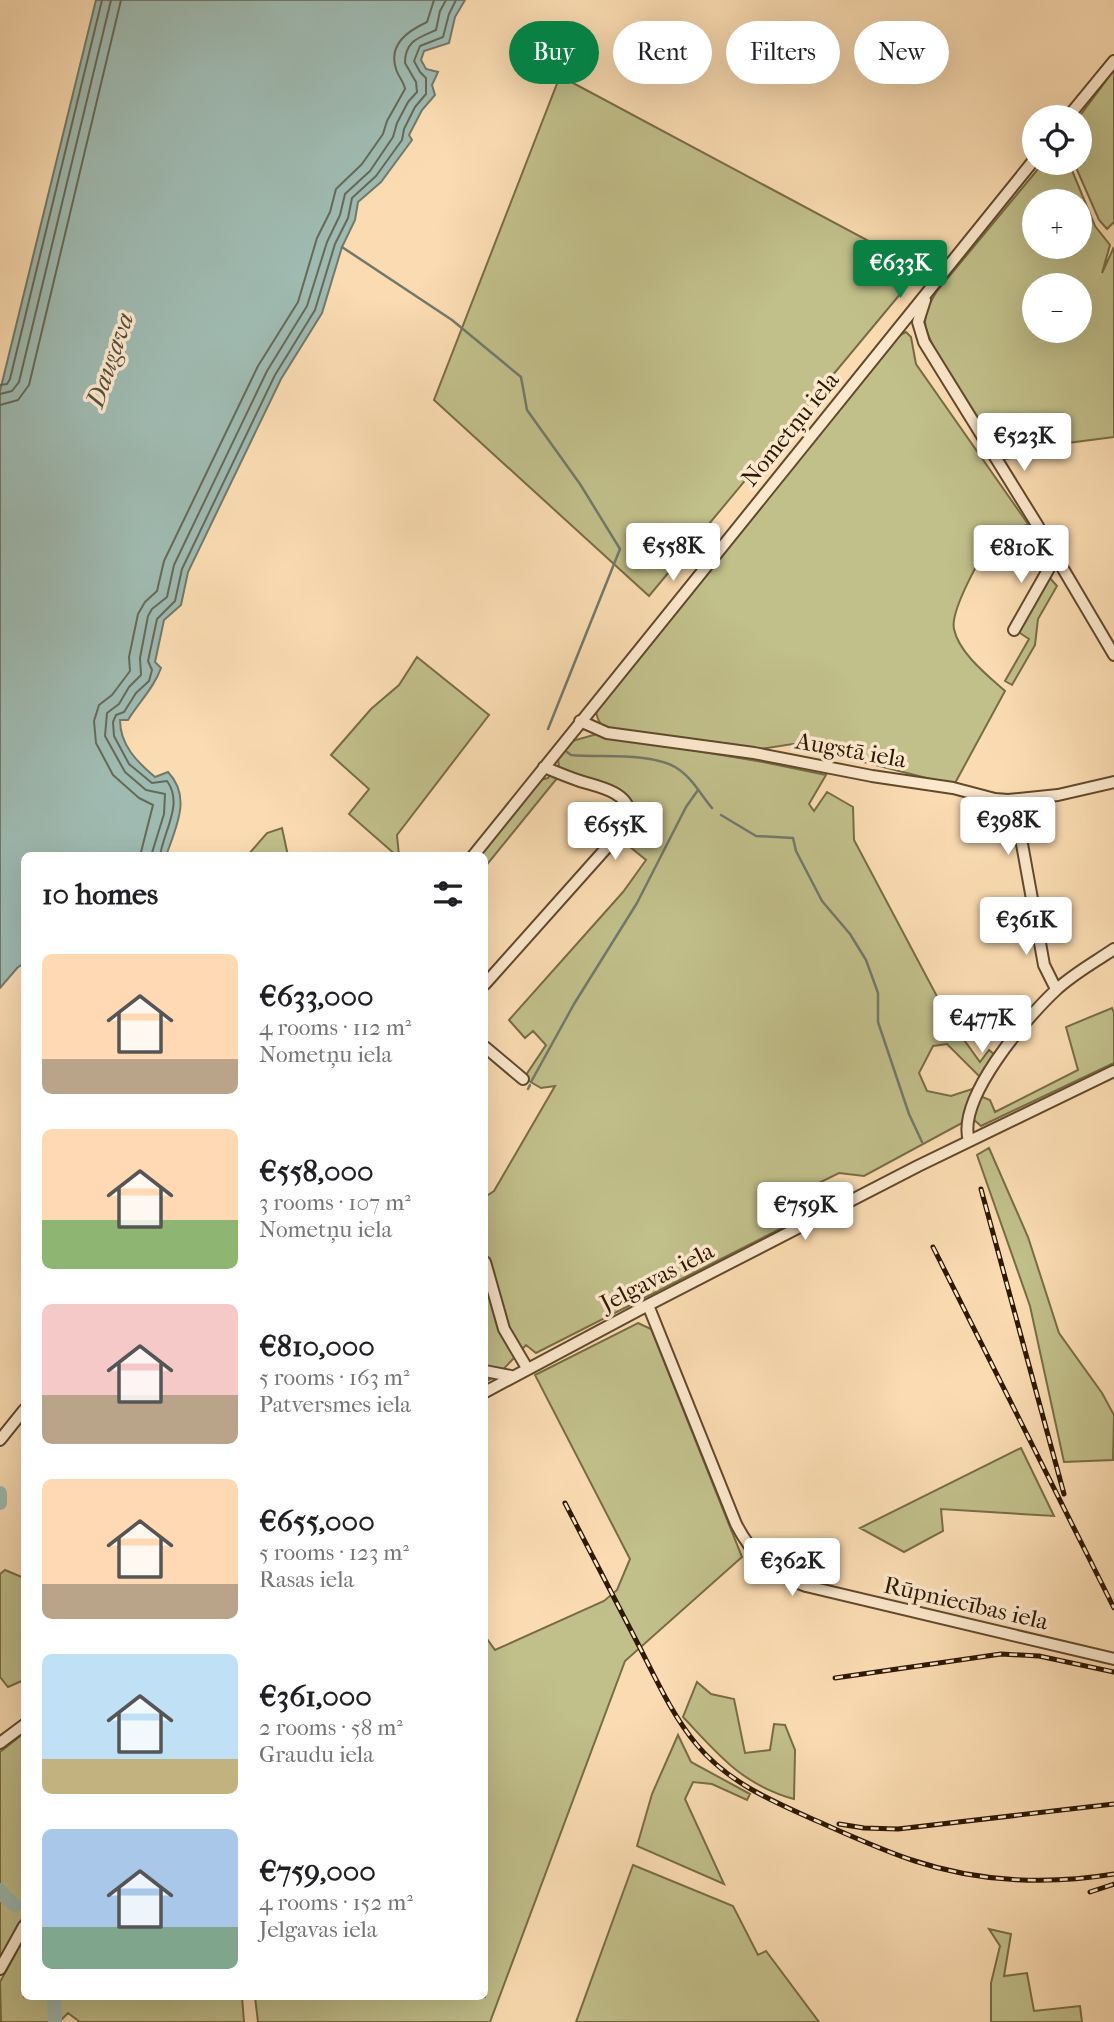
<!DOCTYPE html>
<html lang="en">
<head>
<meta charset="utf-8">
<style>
  :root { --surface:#fff; --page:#f2f2f2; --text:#202124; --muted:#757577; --accent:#0b8043 }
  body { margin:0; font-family:"IM FELL French Canon",serif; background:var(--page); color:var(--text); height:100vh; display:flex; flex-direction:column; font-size:26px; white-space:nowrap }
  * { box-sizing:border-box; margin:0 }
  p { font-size:23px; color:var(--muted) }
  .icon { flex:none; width:38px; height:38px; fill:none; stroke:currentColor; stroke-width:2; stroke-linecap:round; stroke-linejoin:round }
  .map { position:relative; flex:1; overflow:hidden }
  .details { position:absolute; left:21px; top:852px; width:467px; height:1148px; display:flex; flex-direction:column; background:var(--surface); border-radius:10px; box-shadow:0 7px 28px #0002 }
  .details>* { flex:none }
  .hud { position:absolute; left:509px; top:21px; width:499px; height:63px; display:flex; gap:14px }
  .controls { position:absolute; left:1022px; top:105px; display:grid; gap:14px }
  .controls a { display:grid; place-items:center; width:70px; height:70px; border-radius:50%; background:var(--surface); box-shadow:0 7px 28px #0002; font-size:35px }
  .price { position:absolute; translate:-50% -60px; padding:0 16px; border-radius:7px; background:#fff; color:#222; font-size:23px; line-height:46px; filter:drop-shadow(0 2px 4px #0008) }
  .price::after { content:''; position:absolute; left:50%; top:42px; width:21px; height:16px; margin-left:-10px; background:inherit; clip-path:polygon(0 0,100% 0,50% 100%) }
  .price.on { background:var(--accent); color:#fff }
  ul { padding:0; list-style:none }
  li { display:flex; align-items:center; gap:21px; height:175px; padding:0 21px }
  li span { display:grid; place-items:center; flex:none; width:196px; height:140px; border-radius:10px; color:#555 }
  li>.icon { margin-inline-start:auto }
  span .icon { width:84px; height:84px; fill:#fffc; stroke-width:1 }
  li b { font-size:30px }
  h2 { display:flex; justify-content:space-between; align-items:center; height:84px; padding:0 21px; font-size:30px }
  .chip { padding:0 24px; border-radius:32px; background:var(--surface); box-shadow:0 7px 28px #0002; font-size:24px; line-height:63px }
  .chip.on { background:var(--accent); color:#fff }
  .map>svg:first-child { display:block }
  .green { fill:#c1bf8a; stroke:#786c45; stroke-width:2; fill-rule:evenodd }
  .water { fill:#9fbab1; stroke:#72796a; stroke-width:2 }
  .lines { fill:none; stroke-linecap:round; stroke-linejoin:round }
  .shore { stroke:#666958; stroke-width:2 }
  .stream { stroke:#72796a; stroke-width:2.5 }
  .river { stroke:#9fbab1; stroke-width:14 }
  .minor-casing { stroke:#61492c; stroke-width:14 }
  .minor { stroke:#fce8cd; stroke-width:10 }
  .rail-casing { stroke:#2e1800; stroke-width:5 }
  .rail { stroke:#fce8cd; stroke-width:2.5; stroke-dasharray:8; stroke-linecap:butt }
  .labels { text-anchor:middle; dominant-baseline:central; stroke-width:7; stroke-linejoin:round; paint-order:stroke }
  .street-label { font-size:24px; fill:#2e1800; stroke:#fce8cd }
  .water-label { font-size:26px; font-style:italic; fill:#56513e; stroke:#fce8cd }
</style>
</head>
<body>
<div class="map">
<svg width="1114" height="2022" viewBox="0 0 1114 2022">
  <rect width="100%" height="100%" fill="#fbdcb2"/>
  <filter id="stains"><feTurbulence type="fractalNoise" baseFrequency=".00286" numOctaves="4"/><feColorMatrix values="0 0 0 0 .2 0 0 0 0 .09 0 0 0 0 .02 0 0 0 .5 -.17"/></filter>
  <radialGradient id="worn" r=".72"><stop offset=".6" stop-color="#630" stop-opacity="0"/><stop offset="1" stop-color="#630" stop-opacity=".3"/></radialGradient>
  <!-- green -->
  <path class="green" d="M1114 70V222L1107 229 1099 220 1074 163H1080L1079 117Z
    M560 76 921 269 649 596 434 400Z
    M1043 163H1069L1095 226 1110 245 1102 273 1114 247V437L1060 444 1055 450 1006 459C988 433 926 348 925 322 925 310 931 301 937 291ZM1034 201H1080V247H1034ZM1034 285H1080V331H1034Z
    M906 332 911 337 916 364 1028 524C1018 529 1003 534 994 541 981 553 950 612 954 629 959 653 987 675 1005 691L954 785 793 744 754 750 611 731C601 726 597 721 596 710L900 335Z
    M1048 576 1057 586 1038 619 1035 645 1012 685 1005 681 1029 639 1017 631Z
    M417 657 489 715 397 835 399 856H397L349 814 369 789 331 755 371 709 399 685Z
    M597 734 763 762 826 775 809 804 814 811 827 792 853 807 854 840 949 1019 980 1062 989 1050 995 1055 980 1077 947 1044 933 1046 919 1073 927 1091 951 1096 975 1088 962 1123 864 1176 839 1173 784 1200V1227L536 1353 526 1345 498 1375 485 1382V1197L494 1191 555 1086 541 1088 524 1078 546 1045 533 1031 525 1038 509 1020 623 892 646 860 619 838 630 804 559 767 558 759 572 741Z
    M550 775 558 777 485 867V856H479L540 780 548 778Z
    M282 828 288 856H247L267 833Z
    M1112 1008 1114 1013V1063L981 1126 973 1119 980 1096 990 1100 995 1112 1078 1070 1066 1027Z
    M989 1148 1028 1237 1059 1333 1102 1393 1114 1415 1113 1460 1064 1462 1030 1306 977 1155Z
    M638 1323 651 1329 742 1557 625 1661 490 2022H258L255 1997H485V1636L495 1650 604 1601 617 1590 630 1559 535 1375Z
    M1021 1448 1054 1516 941 1509 943 1531 904 1552 860 1528Z
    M5 1570 24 1578V1680L8 1687 0 1677V1574Z
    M697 1682 711 1694 734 1699 745 1753 770 1750 774 1724 785 1725 795 1750 794 1799C741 1784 719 1755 683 1717Z
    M24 1733V1915L0 1959V1752Z
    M678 1735 691 1762 750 1794 747 1800 712 1784 693 1782 685 1799 724 1884 637 1846 652 1794Z
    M633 1865 733 1906 758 1955 766 1951 819 2022H576Z
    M989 1929 1011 1934 1004 1976 1027 1973 1034 2011 1080 2006 1082 2022H991V1983L1000 1946Z
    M24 1938V1997H242L244 2022H80L68 2013 59 2022H1L0 1982Z"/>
  <!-- water -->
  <path class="water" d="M96 0H465L455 17 449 43 424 51 421 60 426 69 438 72 432 85 435 95 422 110 409 135 412 140 381 182 358 202 355 220 342 247 322 313 281 379 188 572 181 605 164 620 155 662 161 668C154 688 139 702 128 720H120C120 745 137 762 155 777L168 772C192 797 176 827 166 856H24V964L18 967 0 988V391Z"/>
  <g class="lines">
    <!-- shore -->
    <path class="shore" d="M0 385 7 384 10 379 102 0
      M0 394 12 391 19 382 111 0
      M0 405 18 400 29 385 121 0
      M140 856 153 805 139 798 113 775 96 743 94 721 99 705 112 695 130 671 129 657 138 614 145 602 157 591 164 561 258 366 298 302 317 238 330 212 336 189 362 164 383 134 387 121 405 89C404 82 398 76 396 69 388 44 408 31 427 22L434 0
      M151 856 164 814 165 794 146 790 125 772 105 736 107 713 119 704 129 687 141 675 140 658 148 616 152 609 167 597 174 565 267 371 307 306 327 242 340 215 345 194 370 171 393 137 397 123 408 102 417 92 416 82 405 63C405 41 418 38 436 30L440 11 446 0
      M160 856C163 832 184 804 167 781L152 783 129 764 114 736 113 722 116 715 124 712 136 693 149 681 152 670 148 661 157 619 175 601 182 569 275 375 315 310 335 244 348 218 352 198 376 176 402 140 404 129 415 107 426 94V78L420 72 414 61 420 46 443 37 449 14 456 0"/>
    <!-- stream -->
    <path class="stream" d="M342 247 452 320 521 377 527 410 580 484 620 549 548 729
      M567 752 571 755C602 758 648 752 675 767 691 776 701 795 712 808
      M721 815 756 836 793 838 796 851 822 901 850 934 866 960 878 993V1022L909 1114 922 1142
      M531 1082 574 1004 637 903 686 807 698 790
      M528 1089 530 1085"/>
    <!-- river -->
    <path class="river" d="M0 1493V1503
      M0 1890 5 1897 15 1905
      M54 1997 55 2022"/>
    <!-- minor casing -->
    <g class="minor-casing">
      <path id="minor" d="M1068 117 1114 61
        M925 300 918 322 924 342 1036 523 1114 655
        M1014 630 1056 556
        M580 721 607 733 754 753 872 776 953 788 995 799 1008 800 1058 795 1114 782
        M1014 800 1044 965 1056 989
        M473 856 1034 160
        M485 984 617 836C621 828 630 821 629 812 627 791 595 786 580 781 568 777 556 772 544 767
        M485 1047 523 1079
        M969 1141C956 1099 1026 1018 1056 990 1073 974 1095 962 1114 949
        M485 1262 504 1329 527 1368
        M648 1305 736 1524C752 1555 773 1575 806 1586L1114 1659
        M485 1371 511 1376
        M485 1392 648 1305 918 1166 1114 1071
        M0 1440 24 1410
        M0 1743 24 1725
        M0 1969 24 1926"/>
    </g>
    <!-- minor -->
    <use href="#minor" class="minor"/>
    <!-- rail casing -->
    <g class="rail-casing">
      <path id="rail" d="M981 1189 1064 1494
        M933 1247 1114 1608
        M565 1503C589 1550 614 1597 638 1644 656 1679 672 1715 697 1745 729 1783 772 1801 817 1821 849 1835 881 1850 915 1861 978 1882 1048 1885 1114 1874
        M835 1678 1001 1654 1039 1656 1114 1672
        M839 1824 864 1828 898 1829 1114 1804
        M1090 1892 1114 1884"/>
    </g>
    <!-- rail -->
    <use href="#rail" class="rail"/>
  </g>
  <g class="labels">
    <!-- street labels -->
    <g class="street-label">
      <text transform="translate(790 429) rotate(-51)">Nometņu iela</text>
      <text transform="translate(851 750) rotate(10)">Augstā iela</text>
      <text transform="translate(657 1277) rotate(-27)">Jelgavas iela</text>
      <text transform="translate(966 1603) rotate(13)">Rūpniecības iela</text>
    </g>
    <!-- water labels -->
    <g class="water-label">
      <text transform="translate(110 360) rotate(-71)">Daugava</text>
    </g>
  </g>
  <rect width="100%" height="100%" filter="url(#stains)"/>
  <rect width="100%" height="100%" fill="url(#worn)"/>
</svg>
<div class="controls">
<a><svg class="icon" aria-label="locate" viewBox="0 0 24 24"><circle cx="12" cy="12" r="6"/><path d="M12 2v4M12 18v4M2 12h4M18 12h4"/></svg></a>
<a>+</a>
<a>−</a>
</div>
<b class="price on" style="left:900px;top:300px">€633K</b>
<b class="price" style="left:1024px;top:473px">€523K</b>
<b class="price" style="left:673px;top:583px">€558K</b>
<b class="price" style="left:1021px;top:585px">€810K</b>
<b class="price" style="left:1008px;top:857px">€398K</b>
<b class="price" style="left:615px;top:862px">€655K</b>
<b class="price" style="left:1026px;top:957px">€361K</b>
<b class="price" style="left:982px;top:1055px">€477K</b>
<b class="price" style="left:805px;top:1242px">€759K</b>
<b class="price" style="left:792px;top:1598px">€362K</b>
<div class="hud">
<a class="chip on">Buy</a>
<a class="chip">Rent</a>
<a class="chip">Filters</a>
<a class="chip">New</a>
</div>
<section class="details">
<h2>10 homes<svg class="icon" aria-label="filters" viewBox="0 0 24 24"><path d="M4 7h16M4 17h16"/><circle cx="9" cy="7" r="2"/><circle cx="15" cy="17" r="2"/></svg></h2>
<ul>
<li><span style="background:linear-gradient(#ffd9b3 75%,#b9a48a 0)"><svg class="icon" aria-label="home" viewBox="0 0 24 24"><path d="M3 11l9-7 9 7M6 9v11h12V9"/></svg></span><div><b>€633,000</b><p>4 rooms · 112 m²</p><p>Nometņu iela</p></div></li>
<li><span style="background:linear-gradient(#ffd9b3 65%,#8fb573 0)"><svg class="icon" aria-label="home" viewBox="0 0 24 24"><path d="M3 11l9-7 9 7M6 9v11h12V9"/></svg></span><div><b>€558,000</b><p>3 rooms · 107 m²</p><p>Nometņu iela</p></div></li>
<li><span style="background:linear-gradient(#f6c9c9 65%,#b9a48a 0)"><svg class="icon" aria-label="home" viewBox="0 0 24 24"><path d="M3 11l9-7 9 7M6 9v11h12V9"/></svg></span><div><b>€810,000</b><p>5 rooms · 163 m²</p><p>Patversmes iela</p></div></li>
<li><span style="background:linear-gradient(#ffd9b3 75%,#b9a48a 0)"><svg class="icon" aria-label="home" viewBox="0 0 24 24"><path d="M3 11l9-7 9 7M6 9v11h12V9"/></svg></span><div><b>€655,000</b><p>5 rooms · 123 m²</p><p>Rasas iela</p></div></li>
<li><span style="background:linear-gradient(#bfe0f5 75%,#c2b280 0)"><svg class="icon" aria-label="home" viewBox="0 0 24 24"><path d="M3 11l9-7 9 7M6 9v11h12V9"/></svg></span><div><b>€361,000</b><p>2 rooms · 58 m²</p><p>Graudu iela</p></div></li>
<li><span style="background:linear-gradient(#a9c7e8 70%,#7fa58c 0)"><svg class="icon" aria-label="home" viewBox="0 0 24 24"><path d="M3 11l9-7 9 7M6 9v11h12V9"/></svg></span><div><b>€759,000</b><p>4 rooms · 152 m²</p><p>Jelgavas iela</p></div></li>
</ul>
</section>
</div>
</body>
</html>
